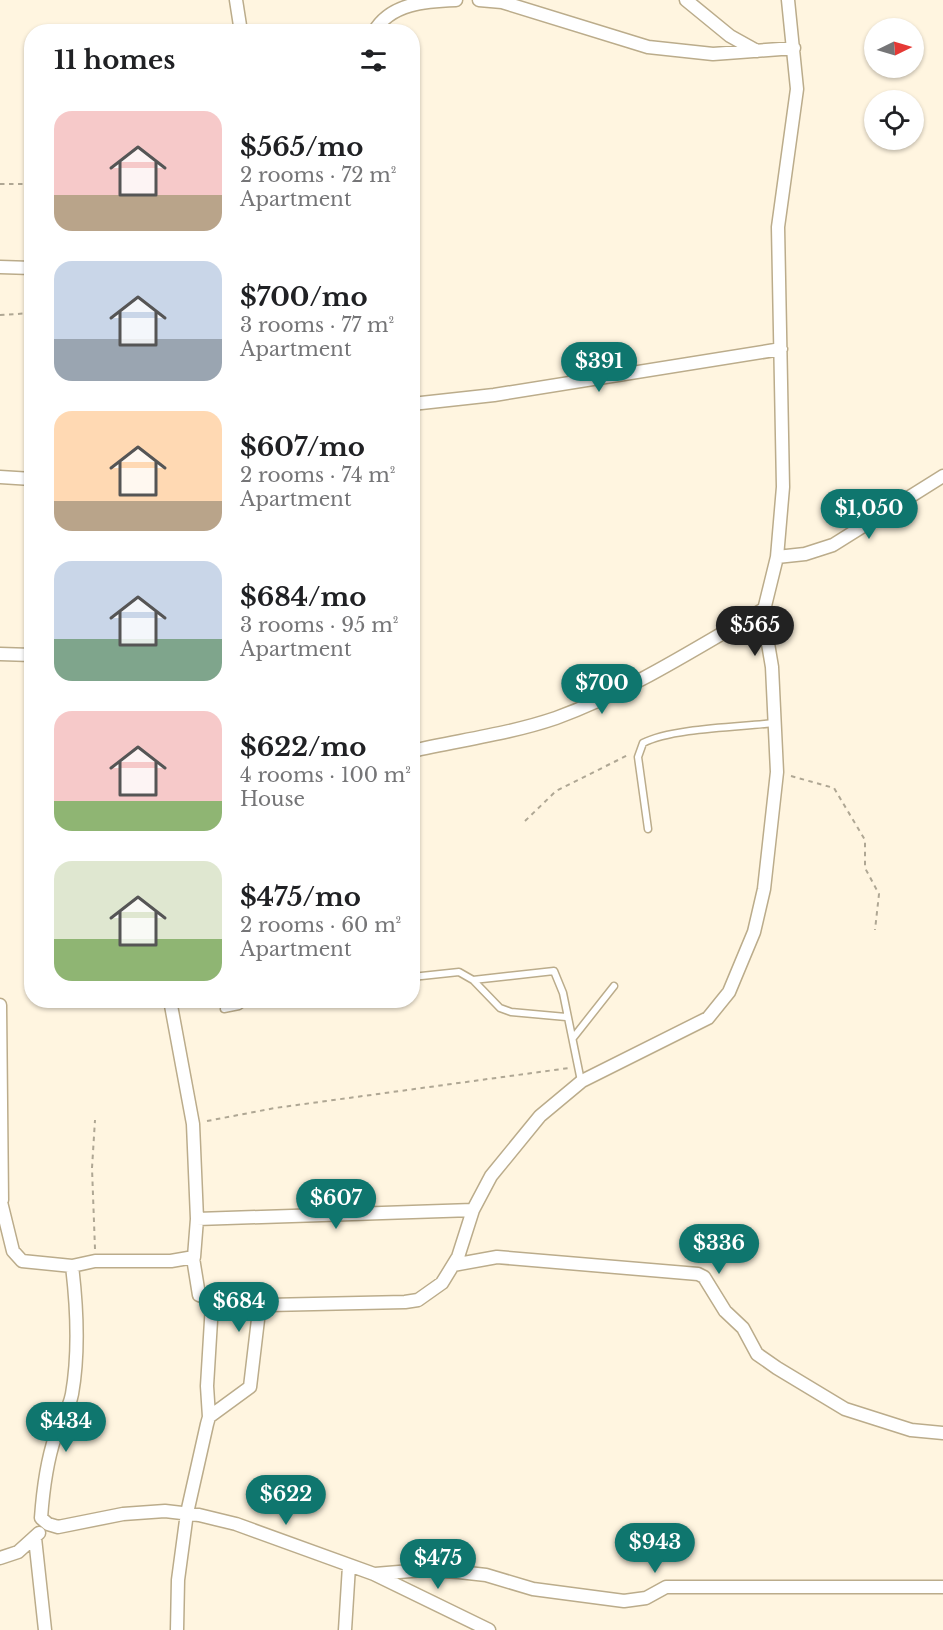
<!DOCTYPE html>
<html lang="en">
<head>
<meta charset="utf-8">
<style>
  :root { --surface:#fff; --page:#f6f6f6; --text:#202124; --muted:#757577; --accent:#0f766e }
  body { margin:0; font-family:"Libre Baskerville",serif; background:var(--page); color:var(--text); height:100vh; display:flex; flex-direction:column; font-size:22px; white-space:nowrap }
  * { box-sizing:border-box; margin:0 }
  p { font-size:20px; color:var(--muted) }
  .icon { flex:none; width:33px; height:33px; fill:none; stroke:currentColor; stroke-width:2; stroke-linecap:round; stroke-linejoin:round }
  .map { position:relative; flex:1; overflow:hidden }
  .details { position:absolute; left:24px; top:24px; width:396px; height:984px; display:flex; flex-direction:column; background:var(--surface); border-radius:24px; box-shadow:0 2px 4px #0004 }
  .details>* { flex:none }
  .needle { width:39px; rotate:85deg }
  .fabs { position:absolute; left:864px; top:18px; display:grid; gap:12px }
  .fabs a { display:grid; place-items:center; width:60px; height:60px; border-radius:50%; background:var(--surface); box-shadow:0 2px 4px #0004; font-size:30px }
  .price { position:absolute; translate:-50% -51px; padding:0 14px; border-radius:21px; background:var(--accent); color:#fff; font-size:20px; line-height:39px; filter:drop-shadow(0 2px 3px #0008) }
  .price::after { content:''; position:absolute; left:50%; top:36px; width:18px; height:14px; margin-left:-9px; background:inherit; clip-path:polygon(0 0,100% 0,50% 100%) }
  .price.current { background:#222; color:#fff }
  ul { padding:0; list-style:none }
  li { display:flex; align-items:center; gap:18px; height:150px; padding:0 30px }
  li span { display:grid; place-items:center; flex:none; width:168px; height:120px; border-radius:18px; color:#555 }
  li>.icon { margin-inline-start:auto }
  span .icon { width:72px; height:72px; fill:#fffc; stroke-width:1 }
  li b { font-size:26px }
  h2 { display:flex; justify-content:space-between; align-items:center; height:72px; padding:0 30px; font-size:26px }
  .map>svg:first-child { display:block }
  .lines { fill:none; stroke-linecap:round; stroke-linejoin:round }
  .lane-casing { stroke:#bbac8b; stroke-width:9 }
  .street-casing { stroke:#bbac8b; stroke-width:15 }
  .path { stroke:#afa794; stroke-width:2; stroke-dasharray:4.5 4.5; stroke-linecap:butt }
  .lane { stroke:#fff; stroke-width:6 }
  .street { stroke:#fff; stroke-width:12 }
</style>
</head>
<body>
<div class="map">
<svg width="943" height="1630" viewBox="0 0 943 1630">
  <rect width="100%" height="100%" fill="#fff5e0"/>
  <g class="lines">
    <!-- lane casing -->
    <g class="lane-casing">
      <path id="lane" d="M648 829 638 757 643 743C672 728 740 727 774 723
        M412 977 459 972 473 980 500 1008 511 1012 566 1017
        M473 980 554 971 563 993 581 1081
        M224 1009 239 1006 247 1000
        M573 1038 614 986"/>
    </g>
    <!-- street casing -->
    <g class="street-casing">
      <path id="street" d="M236 0 241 32
        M479 0 502 2 648 47 713 54 794 48
        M686 0 730 36 757 51
        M374 32C390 3 427 1 456 0
        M0 267 32 268
        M412 404 494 395 781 349
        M0 477 32 479
        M777 557 805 554 833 545 943 476
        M0 654 32 655
        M412 751C460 740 509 734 556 718 630 691 696 648 764 609
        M0 1005 2 1200
        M0 1198 13 1251 22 1261 72 1266 95 1261H171L194 1257 197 1219 193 1124 170 1000
        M197 1219 473 1210
        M193 1258 199 1295 209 1299 212 1304 207 1386 209 1417
        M453 1265 497 1257 698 1274 704 1277 725 1311 743 1328 757 1354 777 1368 845 1409 911 1430 943 1433
        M72 1266C77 1307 79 1354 72 1394 69 1410 60 1423 55 1437 46 1464 43 1490 41 1518L48 1524 58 1527 123 1514 165 1511 199 1515 236 1524 374 1574 489 1630
        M35 1538 45 1630
        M0 1558 18 1552 39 1533
        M375 1574 423 1570 459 1572 486 1575 533 1589 624 1601 646 1598 666 1587H943
        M177 1630 178 1580 187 1513 207 1424 209 1417 250 1387 259 1311 268 1305 405 1302 418 1300 442 1283 458 1257 473 1210 491 1176 540 1116 582 1081 708 1018 729 992 754 932 764 889 777 772 772 667 763 614 777 557 783 487 778 227 797 89 788 0
        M345 1630 349 1566"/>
    </g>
    <!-- path -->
    <path class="path" d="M0 184H32
      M0 315 32 313
      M791 776 834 788 865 840V868L879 894 875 930
      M525 821 556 791 628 755
      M207 1121 275 1108 569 1068
      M95 1249 92 1168 95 1120"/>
    <!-- lane -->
    <use href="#lane" class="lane"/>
    <!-- street -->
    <use href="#street" class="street"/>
  </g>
</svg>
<div class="fabs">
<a><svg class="needle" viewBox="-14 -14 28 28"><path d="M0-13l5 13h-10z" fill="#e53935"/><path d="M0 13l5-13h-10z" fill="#757577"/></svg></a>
<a><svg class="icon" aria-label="locate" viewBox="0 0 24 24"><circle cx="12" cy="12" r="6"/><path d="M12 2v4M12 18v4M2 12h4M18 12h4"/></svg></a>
</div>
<b class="price" style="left:599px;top:393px">$391</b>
<b class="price" style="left:869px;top:540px">$1,050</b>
<b class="price current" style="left:755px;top:657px">$565</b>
<b class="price" style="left:602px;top:715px">$700</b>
<b class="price" style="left:336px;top:1230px">$607</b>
<b class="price" style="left:719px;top:1275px">$336</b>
<b class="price" style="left:239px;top:1333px">$684</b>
<b class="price" style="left:66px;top:1453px">$434</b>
<b class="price" style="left:286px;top:1526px">$622</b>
<b class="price" style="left:655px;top:1574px">$943</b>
<b class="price" style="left:438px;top:1590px">$475</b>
<section class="details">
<h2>11 homes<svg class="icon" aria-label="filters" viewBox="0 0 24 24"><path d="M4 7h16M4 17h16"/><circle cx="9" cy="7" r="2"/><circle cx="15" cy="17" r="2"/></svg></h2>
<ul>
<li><span style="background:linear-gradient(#f6c9c9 70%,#b9a48a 0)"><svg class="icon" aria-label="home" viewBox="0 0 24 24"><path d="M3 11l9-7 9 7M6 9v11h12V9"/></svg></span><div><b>$565/mo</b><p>2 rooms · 72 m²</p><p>Apartment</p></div></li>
<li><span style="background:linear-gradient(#c9d6e8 65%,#9aa5b1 0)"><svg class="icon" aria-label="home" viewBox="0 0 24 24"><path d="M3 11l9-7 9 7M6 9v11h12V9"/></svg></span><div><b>$700/mo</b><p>3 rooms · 77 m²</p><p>Apartment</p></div></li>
<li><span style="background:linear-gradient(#ffd9b3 75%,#b9a48a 0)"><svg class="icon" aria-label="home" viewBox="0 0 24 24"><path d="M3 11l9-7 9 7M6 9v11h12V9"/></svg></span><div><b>$607/mo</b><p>2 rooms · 74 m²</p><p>Apartment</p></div></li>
<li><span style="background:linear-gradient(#c9d6e8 65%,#7fa58c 0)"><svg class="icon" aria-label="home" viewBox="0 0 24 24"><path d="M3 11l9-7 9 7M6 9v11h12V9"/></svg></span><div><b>$684/mo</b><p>3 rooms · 95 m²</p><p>Apartment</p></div></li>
<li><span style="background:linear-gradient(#f6c9c9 75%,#8fb573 0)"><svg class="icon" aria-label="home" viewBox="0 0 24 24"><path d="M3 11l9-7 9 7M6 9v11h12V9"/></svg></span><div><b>$622/mo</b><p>4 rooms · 100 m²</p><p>House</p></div></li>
<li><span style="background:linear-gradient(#dfe7d0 65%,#8fb573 0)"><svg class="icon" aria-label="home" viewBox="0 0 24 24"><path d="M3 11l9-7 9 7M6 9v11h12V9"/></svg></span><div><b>$475/mo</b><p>2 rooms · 60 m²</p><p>Apartment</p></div></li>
</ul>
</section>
</div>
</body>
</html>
